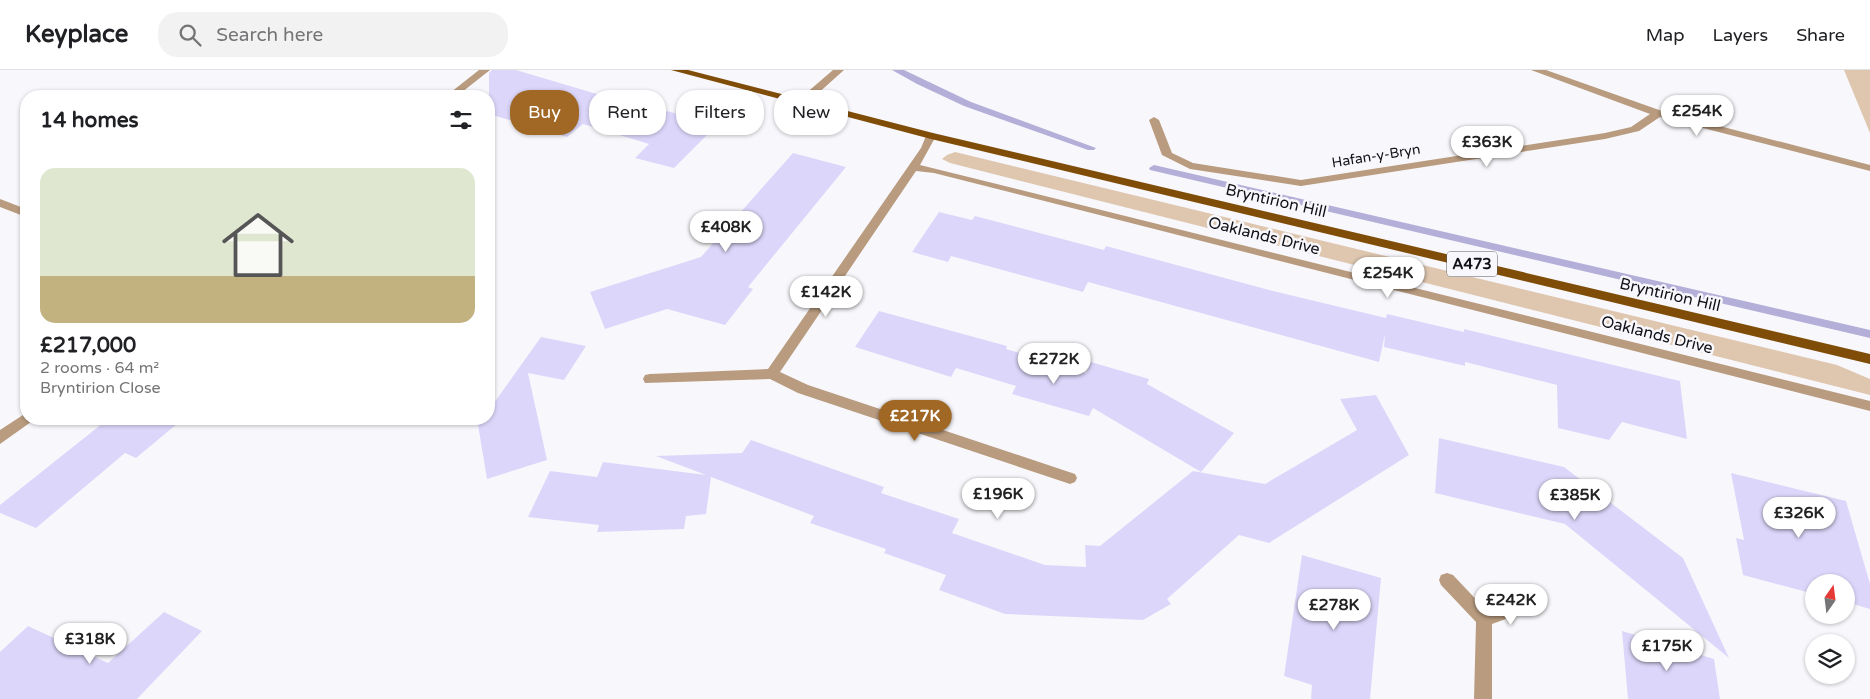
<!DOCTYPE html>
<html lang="en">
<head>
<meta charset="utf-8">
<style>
  :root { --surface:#fff; --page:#f2f2f2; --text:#202124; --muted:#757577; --line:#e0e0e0; --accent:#a06725 }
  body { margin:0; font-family:"Varela Round",sans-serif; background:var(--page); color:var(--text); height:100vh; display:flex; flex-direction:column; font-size:19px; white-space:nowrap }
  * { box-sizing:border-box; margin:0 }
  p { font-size:16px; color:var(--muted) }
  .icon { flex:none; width:28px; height:28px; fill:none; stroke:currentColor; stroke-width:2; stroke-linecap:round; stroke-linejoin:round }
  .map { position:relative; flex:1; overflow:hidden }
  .panel { position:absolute; left:20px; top:20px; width:475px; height:335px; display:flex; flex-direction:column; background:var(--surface); border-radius:20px; box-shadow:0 1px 4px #0004 }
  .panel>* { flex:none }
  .banner { position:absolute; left:510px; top:20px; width:475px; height:45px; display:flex; gap:10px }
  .needle { width:32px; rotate:14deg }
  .fabs { position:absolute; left:1805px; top:504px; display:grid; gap:10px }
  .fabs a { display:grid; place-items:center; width:50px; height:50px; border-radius:50%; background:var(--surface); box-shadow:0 1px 4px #0004; font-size:25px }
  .price { position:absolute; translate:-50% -42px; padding:0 11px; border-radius:18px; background:#fff; color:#222; font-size:16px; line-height:32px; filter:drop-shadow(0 1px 2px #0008) }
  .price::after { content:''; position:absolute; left:50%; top:30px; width:15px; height:11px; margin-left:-8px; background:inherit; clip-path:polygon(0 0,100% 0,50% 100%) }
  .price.current { background:var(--accent); color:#fff }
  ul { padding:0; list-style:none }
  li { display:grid; align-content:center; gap:10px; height:265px; padding:0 20px }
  li span { display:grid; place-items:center; height:155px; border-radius:15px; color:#555 }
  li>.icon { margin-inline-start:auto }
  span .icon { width:90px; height:90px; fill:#fffc; stroke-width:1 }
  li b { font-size:21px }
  h2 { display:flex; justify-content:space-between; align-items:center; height:60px; padding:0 20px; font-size:21px }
  .pill { padding:0 18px; border-radius:20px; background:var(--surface); box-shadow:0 1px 4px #0004; font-size:18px; line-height:45px }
  .pill.current { background:var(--accent); color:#fff }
  header { display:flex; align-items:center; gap:30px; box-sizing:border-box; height:70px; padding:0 25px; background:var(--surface); border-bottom:1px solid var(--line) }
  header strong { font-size:24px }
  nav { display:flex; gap:28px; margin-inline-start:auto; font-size:18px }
  .search { width:350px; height:45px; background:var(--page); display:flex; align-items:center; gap:12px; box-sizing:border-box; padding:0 18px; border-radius:20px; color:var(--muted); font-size:19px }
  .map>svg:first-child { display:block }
  .green { fill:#dec6af }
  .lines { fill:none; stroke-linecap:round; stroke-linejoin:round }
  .stream { fill:#b4afd8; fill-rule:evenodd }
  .building { fill:#dcd7fa }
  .service { fill:#b99b7f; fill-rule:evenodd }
  .minor { fill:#b99b7f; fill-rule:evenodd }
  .primary { fill:#804d09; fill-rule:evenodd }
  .labels { text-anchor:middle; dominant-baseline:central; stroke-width:5; stroke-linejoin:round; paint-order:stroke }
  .far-street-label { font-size:14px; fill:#121118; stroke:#f8f8fc }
  .shield { fill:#f8f8fc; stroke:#57565c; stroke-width:1 }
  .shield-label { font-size:15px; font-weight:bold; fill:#121118 }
  .street-label { font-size:16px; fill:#121118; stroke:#f8f8fc }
</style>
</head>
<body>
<header>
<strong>Keyplace</strong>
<div class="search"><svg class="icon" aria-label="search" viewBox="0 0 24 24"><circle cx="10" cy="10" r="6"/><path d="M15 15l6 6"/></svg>Search here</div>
<nav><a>Map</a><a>Layers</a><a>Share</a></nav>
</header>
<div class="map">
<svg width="1870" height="629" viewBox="0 0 1870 629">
  <rect width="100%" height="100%" fill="#f8f8fc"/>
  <!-- green -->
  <path class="green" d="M1844 0H1870V63Z
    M955 82 1837 295 1870 309V325L950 93 942 89 947 85Z"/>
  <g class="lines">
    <!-- stream -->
    <path class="stream" d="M892 0H904L971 32 1096 78 1094 80H1088L964 36 917 14Z
      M1154 95 1870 260V268L1150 100 1149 98Z"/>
  </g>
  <!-- building -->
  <path class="building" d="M492 0H516L664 44 667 41 717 55 674 98 635 88 649 74 583 54 567 67 489 44V3Z
    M793 83 846 97 748 217 753 219 725 255 667 239 605 259 590 222 701 187Z
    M939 142 972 150 975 146 1104 180 1106 176 1273 221 1386 248 1387 244 1464 262V259L1680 311 1687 369 1622 352 1609 370 1558 358 1557 315 1465 292V296L1384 277 1385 264 1379 292 1088 212 1083 222 951 186 948 192 912 182Z
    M879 241 1007 276 1006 279 1086 303 1091 292 1149 309 1147 314 1234 363 1201 402 1093 338 1089 346 1012 324 1016 316 956 298 951 307 855 277Z
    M541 267 586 276 564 310 528 303 547 390 487 409 477 349H489V340Z
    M1376 325 1409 385 1269 473 1239 465 1167 529 1171 534 1143 550 1005 544 939 520 946 505 884 483 886 479 810 453 814 446 711 407 706 444 686 446 684 459 597 462 599 455 528 447 550 401 597 407 603 392 706 405 656 386 742 383 751 370 884 417 881 423 959 449 952 463 1045 495 1086 497 1085 475 1100 476 1193 401 1265 414 1357 360 1340 329Z
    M108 349H183L136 388 125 383 36 458 0 443V435Z
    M1439 368 1564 397 1683 488 1729 588 1565 454 1435 423Z
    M1731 403 1846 431 1870 514V539L1846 532V512H1814V524L1743 505 1736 468 1744 470Z
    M1302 485 1381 508 1370 629H1311L1312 615 1284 606Z
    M164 542 202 561 137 629H0V582L28 556 108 593Z
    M1622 561 1714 589 1720 629H1628Z"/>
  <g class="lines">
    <!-- service -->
    <path class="service" d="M1154 47 1159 50 1172 83 1193 93 1301 110 1307 113 1301 116 1190 99 1162 85 1149 50Z"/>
    <!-- minor -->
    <path class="minor" d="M479 0H490L457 26H446Z
      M833 0H844L805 35H797V31Z
      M1531 0H1546L1662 41 1870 95V101L1660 47 1639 61 1605 69 1301 116 1295 113 1301 110 1605 63 1631 57 1650 44Z
      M931 63 936 66 920 95 1870 331V341L934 103 916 101 780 302 808 315 1075 404 1077 408 1075 412 1070 414 798 323 770 309 645 313 643 309 645 305 650 304 768 299 921 78 926 66Z
      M0 129 26 139V147L0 137Z
      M26 343V349H33L31 352 0 374V360Z
      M1447 503 1453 505 1487 541 1527 527 1533 529 1535 534 1533 539 1492 554V629H1474L1476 552 1441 515 1439 510 1441 505Z"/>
    <!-- primary -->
    <path class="primary" d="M671 0H688L933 63 1870 284V294L931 69Z"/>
  </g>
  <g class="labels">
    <!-- far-street labels -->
    <g class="far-street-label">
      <text transform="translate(1376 86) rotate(-9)">Hafan-y-Bryn</text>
    </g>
    <!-- shield labels -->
    <rect class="shield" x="1447" y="181.5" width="50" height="25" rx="4"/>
    <g class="shield-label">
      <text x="1472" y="194">A473</text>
    </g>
    <!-- street labels -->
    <g class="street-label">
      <text transform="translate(1276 131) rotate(13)">Bryntirion Hill</text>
      <text transform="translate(1264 166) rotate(14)">Oaklands Drive</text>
      <text transform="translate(1670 225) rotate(13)">Bryntirion Hill</text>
      <text transform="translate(1657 265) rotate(14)">Oaklands Drive</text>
    </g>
  </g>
</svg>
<div class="fabs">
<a><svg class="needle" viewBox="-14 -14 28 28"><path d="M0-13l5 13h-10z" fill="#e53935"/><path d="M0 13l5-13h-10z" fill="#757577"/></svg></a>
<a><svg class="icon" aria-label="layers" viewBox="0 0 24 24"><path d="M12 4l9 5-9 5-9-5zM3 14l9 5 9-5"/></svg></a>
</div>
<b class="price" style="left:1697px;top:67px">£254K</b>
<b class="price" style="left:1487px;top:98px">£363K</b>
<b class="price" style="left:726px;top:183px">£408K</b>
<b class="price" style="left:1388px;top:229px">£254K</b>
<b class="price" style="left:826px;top:248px">£142K</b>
<b class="price" style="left:1054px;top:315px">£272K</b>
<b class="price current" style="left:915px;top:372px">£217K</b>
<b class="price" style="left:998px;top:450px">£196K</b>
<b class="price" style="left:1575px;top:451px">£385K</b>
<b class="price" style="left:1799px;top:469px">£326K</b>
<b class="price" style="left:1511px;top:556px">£242K</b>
<b class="price" style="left:1334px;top:561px">£278K</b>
<b class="price" style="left:90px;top:595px">£318K</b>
<b class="price" style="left:1667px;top:602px">£175K</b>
<div class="banner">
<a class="pill current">Buy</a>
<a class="pill">Rent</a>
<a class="pill">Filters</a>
<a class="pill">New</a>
</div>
<section class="panel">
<h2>14 homes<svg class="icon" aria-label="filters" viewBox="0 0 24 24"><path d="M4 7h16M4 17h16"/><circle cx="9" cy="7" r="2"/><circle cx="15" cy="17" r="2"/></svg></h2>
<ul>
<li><span style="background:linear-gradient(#dfe7d0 70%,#c2b280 0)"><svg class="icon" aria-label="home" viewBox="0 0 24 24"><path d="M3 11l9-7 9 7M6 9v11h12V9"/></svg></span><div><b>£217,000</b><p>2 rooms · 64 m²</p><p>Bryntirion Close</p></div></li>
</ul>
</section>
</div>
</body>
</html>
